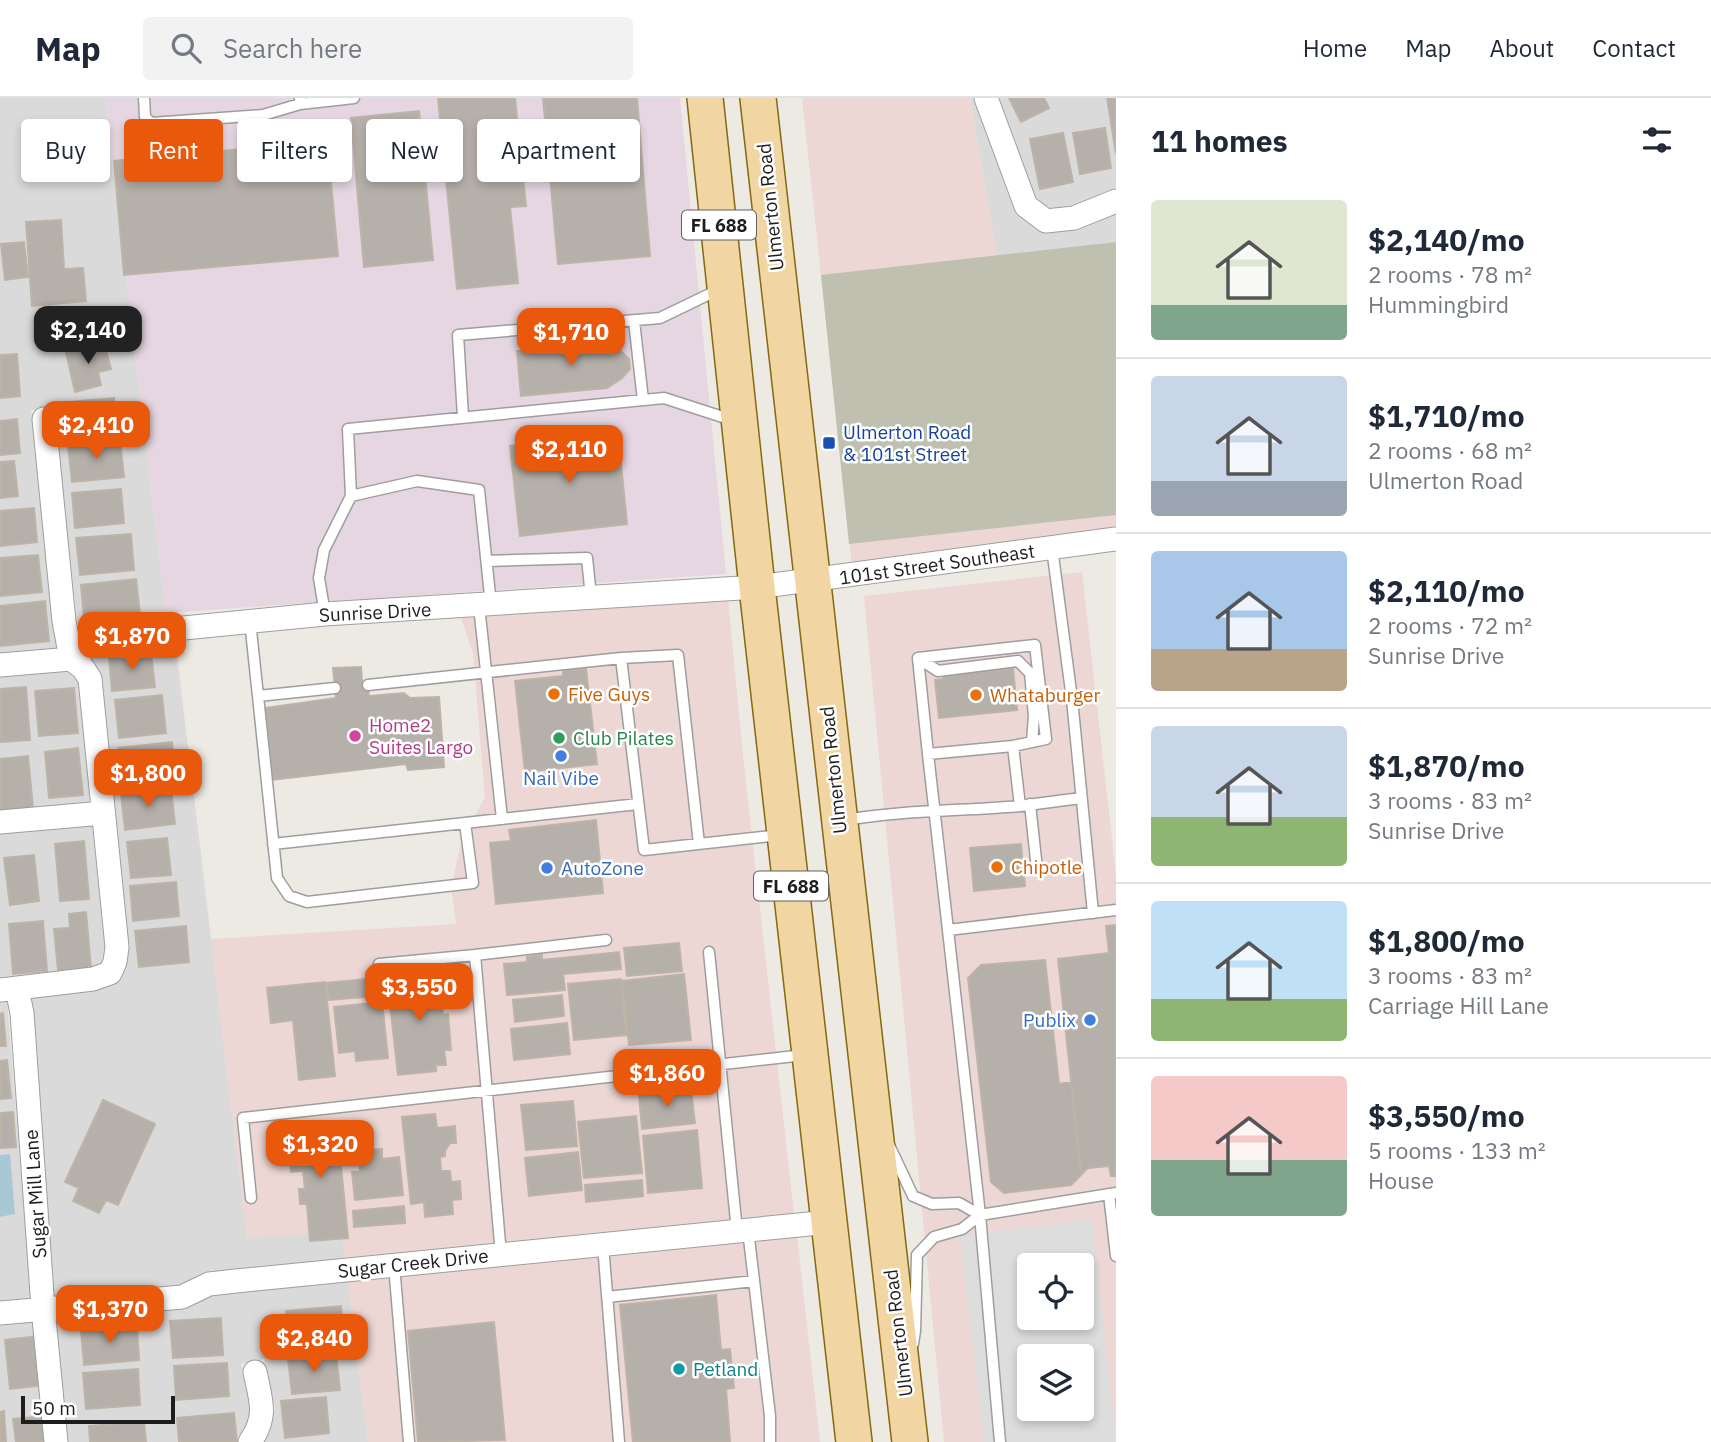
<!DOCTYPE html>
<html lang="en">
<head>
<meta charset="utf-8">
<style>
  :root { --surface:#fff; --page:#f2f2f3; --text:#1f2937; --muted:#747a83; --line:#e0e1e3; --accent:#ea580c }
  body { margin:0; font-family:"IBM Plex Sans",sans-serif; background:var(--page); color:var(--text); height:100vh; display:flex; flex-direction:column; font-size:26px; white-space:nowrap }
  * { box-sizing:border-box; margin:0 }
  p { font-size:23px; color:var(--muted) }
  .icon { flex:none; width:38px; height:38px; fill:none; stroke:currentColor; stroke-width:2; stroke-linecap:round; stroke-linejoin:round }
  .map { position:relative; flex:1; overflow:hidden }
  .panel { display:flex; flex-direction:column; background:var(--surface); width:595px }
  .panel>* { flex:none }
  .guide { position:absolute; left:21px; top:21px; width:665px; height:63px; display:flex; gap:14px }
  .controls { position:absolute; left:1017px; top:1155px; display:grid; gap:14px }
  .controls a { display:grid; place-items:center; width:77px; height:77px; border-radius:7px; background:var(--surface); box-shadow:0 4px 10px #0003; font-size:35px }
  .scale { position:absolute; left:21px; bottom:18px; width:154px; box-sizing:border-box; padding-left:7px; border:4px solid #1d1d1d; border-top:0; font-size:19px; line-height:24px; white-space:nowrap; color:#1d1d1d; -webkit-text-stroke:5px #fff; paint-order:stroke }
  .price { position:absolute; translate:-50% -60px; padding:0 16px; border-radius:14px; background:var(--accent); color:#fff; font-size:23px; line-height:46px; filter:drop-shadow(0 2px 4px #0008) }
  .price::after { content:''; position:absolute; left:50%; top:42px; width:21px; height:16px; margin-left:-10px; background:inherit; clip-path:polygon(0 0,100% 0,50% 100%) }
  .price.selected { background:#222; color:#fff }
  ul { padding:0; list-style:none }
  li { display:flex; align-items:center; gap:21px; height:175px; padding:0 35px }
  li+li { border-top:2px solid var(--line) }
  li span { display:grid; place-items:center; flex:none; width:196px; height:140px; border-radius:7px; color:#555 }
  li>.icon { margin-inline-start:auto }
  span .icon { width:84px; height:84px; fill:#fffc; stroke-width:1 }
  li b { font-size:30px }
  h2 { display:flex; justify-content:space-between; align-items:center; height:84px; padding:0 35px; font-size:30px }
  .chip { padding:0 24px; border-radius:7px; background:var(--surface); box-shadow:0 4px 10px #0003; font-size:24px; line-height:63px }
  .chip.selected { background:var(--accent); color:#fff }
  header { display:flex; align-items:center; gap:42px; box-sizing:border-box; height:98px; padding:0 35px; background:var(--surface); border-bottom:2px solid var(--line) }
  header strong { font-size:33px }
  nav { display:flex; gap:38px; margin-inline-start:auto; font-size:24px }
  .search { width:490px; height:63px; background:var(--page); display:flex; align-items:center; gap:18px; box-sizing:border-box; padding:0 24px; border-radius:7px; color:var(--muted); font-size:26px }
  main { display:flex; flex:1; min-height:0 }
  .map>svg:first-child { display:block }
  .residential { fill:#dbdada }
  .commercial { fill:#ecd7d4; fill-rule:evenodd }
  .industrial { fill:#e5d6e1 }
  .construction { fill:#bfc0b0 }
  .parking { fill:#ddd; fill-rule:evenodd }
  .water { fill:#a8c8d6 }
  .building { fill:#b6b0aa; stroke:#bdb3a7; stroke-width:2 }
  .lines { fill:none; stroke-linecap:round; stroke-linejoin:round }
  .service-casing { stroke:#9e9e9e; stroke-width:13 }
  .minor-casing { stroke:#9e9e9e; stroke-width:25 }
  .primary-casing { stroke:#866810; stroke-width:38 }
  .service { stroke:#fff; stroke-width:10 }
  .minor { stroke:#fff; stroke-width:23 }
  .primary { stroke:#f1d6a4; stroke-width:35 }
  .transit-dot { fill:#1a4fb4; stroke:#fff; stroke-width:2.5 }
  .food-dot { fill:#e8710a; stroke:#fff; stroke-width:2.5 }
  .hotel-dot { fill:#d1479c; stroke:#fff; stroke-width:2.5 }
  .leisure-dot { fill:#2e9e5b; stroke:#fff; stroke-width:2.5 }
  .shop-dot { fill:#3f7fe0; stroke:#fff; stroke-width:2.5 }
  .culture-dot { fill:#0f9aa8; stroke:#fff; stroke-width:2.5 }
  .labels { text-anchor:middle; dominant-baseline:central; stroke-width:5; stroke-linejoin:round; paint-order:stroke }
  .shield { fill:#fff; stroke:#616161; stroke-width:2 }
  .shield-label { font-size:18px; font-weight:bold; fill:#1d1d1d }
  .street-label { font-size:19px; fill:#1d1d1d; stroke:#fff }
  .transit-label { font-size:19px; fill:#164399; stroke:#fff; text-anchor:start }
  .food-label { font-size:19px; fill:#c56008; stroke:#fff; text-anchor:start }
  .hotel-label { font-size:19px; fill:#b23c85; stroke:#fff; text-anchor:start }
  .leisure-label { font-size:19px; fill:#27864d; stroke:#fff; text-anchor:start }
  .shop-label { font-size:19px; fill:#366cbe; stroke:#fff }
  .culture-label { font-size:19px; fill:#0d838f; stroke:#fff; text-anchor:start }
</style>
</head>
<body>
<header>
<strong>Map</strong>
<div class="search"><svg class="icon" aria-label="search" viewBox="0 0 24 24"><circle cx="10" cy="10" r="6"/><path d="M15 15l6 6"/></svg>Search here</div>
<nav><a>Home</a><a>Map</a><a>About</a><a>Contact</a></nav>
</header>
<main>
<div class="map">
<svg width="1116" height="1344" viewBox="0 0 1116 1344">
  <rect width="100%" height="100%" fill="#edeae3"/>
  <!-- residential -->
  <path class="residential" d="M0 0H105L166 515 172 514 173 520 79 541 54 310 31 312 57 551 0 556Z
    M970 0H974L1019 116 1038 131 1116 114V144L997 158Z
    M999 0H1116V91L1071 110 1050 112 1037 102Z
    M175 541 247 1139 342 1134 346 1162 216 1174 214 1172 196 1177 197 1180 179 1189 54 1199 31 899 114 885 121 879 126 867 129 850 102 580 89 561 105 550 115 547Z
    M67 572 79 585 90 705 0 713V578Z
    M92 726 105 849 101 867 91 871 0 881V734Z
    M7 902 31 1201 0 1204V1119L15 1116 9 1056 0 1057V903Z
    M348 1183 368 1344H263L270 1333 275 1311 264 1261 241 1266 251 1313 248 1327 240 1338 230 1344H68L56 1220 213 1196Z
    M32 1222 44 1344H0V1225Z"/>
  <!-- commercial -->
  <path class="commercial" d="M802 0H970L997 158 1116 144V430L852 467Z
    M1082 474 1116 777V1344H944L864 498ZM1029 1167H1082V1220H1029ZM1029 1258H1082V1311H1029Z
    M728 501 743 658 794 1117 346 1162 342 1134 247 1140 211 841 456 826 452 796 455 771 461 745 485 699 473 555 461 520Z
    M797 1138 820 1344H368L348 1183Z"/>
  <!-- industrial -->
  <path class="industrial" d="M105 0H680L726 476 166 515Z"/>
  <!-- construction -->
  <path class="construction" d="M1116 144V417L849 446 821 177Z"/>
  <!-- parking -->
  <path class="parking" d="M1092 1122 1116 1344H984L960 1137ZM1029 1167H1082V1220H1029ZM1029 1258H1082V1311H1029Z"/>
  <!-- water -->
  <path class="water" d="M10 1056 15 1116 0 1119V1057Z"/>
  <!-- building -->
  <path class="building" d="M438 0H515L526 108 510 109 518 185 457 191Z
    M543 0H637L650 158 558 166Z
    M1009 0H1044L1049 10 1021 24Z
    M1107 0H1116V56Z
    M419 13 433 162 364 169 351 20Z
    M1105 30 1111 70 1080 76 1073 35Z
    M1063 35 1073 84 1040 91 1030 41Z
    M327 43 338 158 124 177 114 63Z
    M61 122 64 171 83 170 86 203 32 208 26 124Z
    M24 144 28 179 5 182 1 146Z
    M603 244 618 250 629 261 630 271 622 280 607 290 521 298 517 253Z
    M104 245 111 271 98 274 101 287 75 294 66 254Z
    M17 256 20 298 0 300V257Z
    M114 300 117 334 72 339 69 304Z
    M17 321 20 355 0 357V323Z
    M618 336 627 426 520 438 510 348Z
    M120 342 124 379 72 384 68 348Z
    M14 363 18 398 0 400V364Z
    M121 391 124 425 75 430 72 395Z
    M34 410 37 444 0 448V413Z
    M131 436 134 472 80 477 76 440Z
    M38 457 42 494 0 498V460Z
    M136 481 140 516 84 521 81 487Z
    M45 503 49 543 0 548V508Z
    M151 555 155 589 112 593 109 559Z
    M361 569 362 584 367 583 369 598 404 595 410 600 439 599 444 669 408 672 406 666 272 682 265 610 336 600 333 570Z
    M1013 570 1017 612 939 620 935 582 944 581 943 578Z
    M586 571 597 666 525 674 515 583 563 578V573Z
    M26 589 30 642 0 644V591Z
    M74 590 78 635 39 638 35 593Z
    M162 597 166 635 119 640 115 602Z
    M172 644 176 682 122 687 118 650Z
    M78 650 83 697 49 700 45 654Z
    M28 658 33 710 0 713V661Z
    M171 691 175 726 125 732 121 696Z
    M596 722 603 795 496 806 490 745 511 743 509 732Z
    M167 740 171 777 131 780 127 744Z
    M84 743 89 801 60 803 55 746Z
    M1021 746 1025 788 974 793 970 750Z
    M34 757 39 803 10 807 4 760Z
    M176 784 179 818 133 823 130 788Z
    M86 814 91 870 58 873 54 831 70 830 69 816Z
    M43 823 47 873 13 876 9 826Z
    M1116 827V1078H1111L1109 1068 1089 1070 1081 1075 1058 861 1109 855 1106 828Z
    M186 828 189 864 139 869 135 833Z
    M679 845 682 873 627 878 624 850Z
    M619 854 621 871 563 876 565 892 507 897 504 866 527 864V859L542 857V862Z
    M1045 862 1059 986 1071 984 1081 1075H1083L1071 1087 1004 1095 991 1084 968 880 981 867Z
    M430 874 431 879 438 878V884L444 883 445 900 441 901 443 917 448 916 451 952H444L446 967H436V973L398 977 387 879Z
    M684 876 691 942 629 947 622 883Z
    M386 879 388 897 329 902 327 885Z
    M621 881 626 937 574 942 568 886Z
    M325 884 335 978 299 982 293 922 271 925 267 890Z
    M562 897 564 918 515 924 513 902Z
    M382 904 388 960 356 963 355 953 339 955 334 909Z
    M3 915 6 948H0V916Z
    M567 925 570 956 514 962 511 931Z
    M7 962 11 1000 0 1001V963Z
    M691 992 695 1025 642 1031 639 997Z
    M103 1002 155 1026 118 1107 106 1102 99 1115 73 1103 79 1090 65 1084Z
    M573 1003 577 1048 526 1052 521 1007Z
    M13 1014 16 1049 0 1050V1015Z
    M435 1016 437 1030 455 1028 456 1045H450L445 1053V1058L440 1059 441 1073H450L451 1084 460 1083 461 1101 452 1102 453 1116 425 1119 424 1104 411 1106 402 1019Z
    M636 1018 642 1075 584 1080 578 1024Z
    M337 1027 348 1140 310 1143 307 1106H300L299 1091H305L303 1073 291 1074 287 1032Z
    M697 1032 702 1090 648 1095 643 1038Z
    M382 1051V1061L399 1059 403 1097 355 1102 352 1074H360L359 1060 371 1058 370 1052Z
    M578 1054 582 1092 529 1098 525 1060Z
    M642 1082 643 1098 586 1104 585 1087Z
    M404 1108 405 1125 354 1129 353 1113Z
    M716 1197 721 1252 730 1251 734 1290 726 1291 730 1344H633L620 1207Z
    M341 1208 344 1248 289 1252 286 1213Z
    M221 1220 223 1257 173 1260 170 1223Z
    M494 1224 505 1342 418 1344 408 1233Z
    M137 1228 139 1262 84 1267 81 1233Z
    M39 1238 44 1287 10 1291 5 1242Z
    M336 1256 340 1292 292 1296 288 1261Z
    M227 1265 229 1298 176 1302 174 1268Z
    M138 1271 140 1307 86 1311 83 1275Z
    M326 1299 329 1335 285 1340 281 1303Z
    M4 1313 6 1344H0V1314Z
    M234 1315 237 1344H179L177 1320Z
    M47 1318 50 1344H16L13 1321Z
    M144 1324 146 1344H90L89 1328Z"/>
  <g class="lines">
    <!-- service casing -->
    <g class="service-casing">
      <path id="service" d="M144 0 145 19 151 25 263 17 300 6V0
        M300 6 354 0
        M634 223 643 302
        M463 319 458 237 660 220 720 191
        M351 398 417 383 479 392 491 507
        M1052 450 1072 601 1093 815
        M487 463 587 460 591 499
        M479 508 502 721
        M325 516 319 480 324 452 351 398 348 331 664 300 732 322
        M250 523 258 598 335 590
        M621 560 644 752 780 737
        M918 560 928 656 1013 648 1020 708 1081 700
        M918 560 1035 547 1046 641 1013 648
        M918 560 938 573 1018 563 1030 575 1034 618 1032 644
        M368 587 621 560 678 557 699 746
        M258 598 277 780 289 798 307 804 473 785 465 725 638 706
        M928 656 948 832 1116 812
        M1030 706 1037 771
        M845 722C903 712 961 713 1020 708
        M273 746 465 725
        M948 832 980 1117 1000 1344
        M709 854 737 1133
        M379 866 475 857
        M888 1045 913 1098 932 1106 959 1105 980 1117
        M1109 1096 1116 1158
        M251 1100 243 1020 804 957
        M748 1132 770 1318V1344
        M603 1147 619 1344
        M501 1157 475 857 606 842
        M394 1167 409 1344
        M607 1199 754 1183
        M913 1246 915 1233 917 1157 934 1139 962 1131 980 1117 1116 1095"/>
    </g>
    <!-- minor casing -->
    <g class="minor-casing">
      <path id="minor" d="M986 0 1026 108 1046 123 1074 120 1116 103
        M0 567 71 561 99 540 113 537 325 516 757 489 1116 441
        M0 724 103 715
        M17 891 22 915 43 1210 56 1344
        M0 892 93 881 110 875 115 864 117 849 90 581 83 570 71 561 64 523 44 321
        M0 1215 182 1199 209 1186 236 1183 829 1124
        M250 1344C268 1318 261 1303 255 1274"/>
    </g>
    <!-- primary casing -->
    <g class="primary-casing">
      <path id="primary" d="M705 0 757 489 854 1344
        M758 0 910 1344"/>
    </g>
    <!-- service -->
    <use href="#service" class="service"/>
    <!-- minor -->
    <use href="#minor" class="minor"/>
    <!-- primary -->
    <use href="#primary" class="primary"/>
  </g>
  <!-- markers -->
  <rect class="transit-dot" x="822" y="338" width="14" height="14" rx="3.5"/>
  <g class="food-dot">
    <circle cx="554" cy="596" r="7"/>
    <circle cx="976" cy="597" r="7"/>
    <circle cx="997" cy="769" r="7"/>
  </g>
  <circle class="hotel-dot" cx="355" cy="638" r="7"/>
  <circle class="leisure-dot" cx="559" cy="640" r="7"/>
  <g class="shop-dot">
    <circle cx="561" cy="658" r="7"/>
    <circle cx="547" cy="770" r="7"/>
    <circle cx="1090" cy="922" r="7"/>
  </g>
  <circle class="culture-dot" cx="679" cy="1271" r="7"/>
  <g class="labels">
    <!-- shield labels -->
    <g class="shield">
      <rect x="682" y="112.5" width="74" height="29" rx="5"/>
      <rect x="754" y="773.5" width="74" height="29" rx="5"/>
    </g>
    <g class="shield-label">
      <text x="719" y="127">FL 688</text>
      <text x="791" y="788">FL 688</text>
    </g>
    <!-- street labels -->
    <g class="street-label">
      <text transform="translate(770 109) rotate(-96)">Ulmerton Road</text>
      <text transform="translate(937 466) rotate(-8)">101st Street Southeast</text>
      <text transform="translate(375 514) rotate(-3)">Sunrise Drive</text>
      <text transform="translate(833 672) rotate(-96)">Ulmerton Road</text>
      <text transform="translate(35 1096) rotate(-94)">Sugar Mill Lane</text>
      <text transform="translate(413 1165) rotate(-6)">Sugar Creek Drive</text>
      <text transform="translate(898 1235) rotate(-97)">Ulmerton Road</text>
    </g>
    <!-- transit labels -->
    <g class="transit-label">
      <text x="843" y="334">Ulmerton Road<tspan x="843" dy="22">&amp; 101st Street</tspan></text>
    </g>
    <!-- food labels -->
    <g class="food-label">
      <text x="568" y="596">Five Guys</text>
      <text x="990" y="597">Whataburger</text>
      <text x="1011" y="769">Chipotle</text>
    </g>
    <!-- hotel labels -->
    <g class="hotel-label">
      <text x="369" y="627">Home2<tspan x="369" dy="22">Suites Largo</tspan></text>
    </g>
    <!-- leisure labels -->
    <g class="leisure-label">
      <text x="573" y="640">Club Pilates</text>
    </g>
    <!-- shop labels -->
    <g class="shop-label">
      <text x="561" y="680">Nail Vibe</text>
      <text x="561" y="770" text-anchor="start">AutoZone</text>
      <text x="1076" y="922" text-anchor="end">Publix</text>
    </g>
    <!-- culture labels -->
    <g class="culture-label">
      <text x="693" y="1271">Petland</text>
    </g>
  </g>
</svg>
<div class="controls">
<a><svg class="icon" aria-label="locate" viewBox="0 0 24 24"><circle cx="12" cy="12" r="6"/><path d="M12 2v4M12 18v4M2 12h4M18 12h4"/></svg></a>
<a><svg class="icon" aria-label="layers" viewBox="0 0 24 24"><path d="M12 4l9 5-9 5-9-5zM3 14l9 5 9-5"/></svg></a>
</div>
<div class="scale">50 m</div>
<b class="price selected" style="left:88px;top:268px">$2,140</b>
<b class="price" style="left:571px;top:270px">$1,710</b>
<b class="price" style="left:96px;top:363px">$2,410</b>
<b class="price" style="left:569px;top:387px">$2,110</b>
<b class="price" style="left:132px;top:574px">$1,870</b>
<b class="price" style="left:148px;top:711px">$1,800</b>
<b class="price" style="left:419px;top:925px">$3,550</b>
<b class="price" style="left:667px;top:1011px">$1,860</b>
<b class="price" style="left:320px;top:1082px">$1,320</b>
<b class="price" style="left:110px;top:1247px">$1,370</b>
<b class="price" style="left:314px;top:1276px">$2,840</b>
<div class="guide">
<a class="chip">Buy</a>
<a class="chip selected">Rent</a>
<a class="chip">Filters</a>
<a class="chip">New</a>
<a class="chip">Apartment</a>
</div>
</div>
<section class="panel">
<h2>11 homes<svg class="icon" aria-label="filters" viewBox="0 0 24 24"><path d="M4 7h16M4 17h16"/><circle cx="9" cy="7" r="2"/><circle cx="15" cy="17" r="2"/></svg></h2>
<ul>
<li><span style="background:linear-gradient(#dfe7d0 75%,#7fa58c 0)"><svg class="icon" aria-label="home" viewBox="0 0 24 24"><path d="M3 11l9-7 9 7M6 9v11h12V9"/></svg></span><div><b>$2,140/mo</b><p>2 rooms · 78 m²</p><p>Hummingbird</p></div></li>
<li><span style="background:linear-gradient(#c9d6e8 75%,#9aa5b1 0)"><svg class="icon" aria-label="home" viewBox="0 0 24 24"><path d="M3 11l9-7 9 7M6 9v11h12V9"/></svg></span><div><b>$1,710/mo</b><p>2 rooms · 68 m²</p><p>Ulmerton Road</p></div></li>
<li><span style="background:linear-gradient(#a9c7e8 70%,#b9a48a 0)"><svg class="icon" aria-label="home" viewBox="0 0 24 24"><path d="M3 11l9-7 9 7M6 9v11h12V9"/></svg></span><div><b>$2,110/mo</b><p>2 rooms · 72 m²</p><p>Sunrise Drive</p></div></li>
<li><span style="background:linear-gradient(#c9d6e8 65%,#8fb573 0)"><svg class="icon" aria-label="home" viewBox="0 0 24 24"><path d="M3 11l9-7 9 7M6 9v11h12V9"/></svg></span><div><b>$1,870/mo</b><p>3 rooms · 83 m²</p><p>Sunrise Drive</p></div></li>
<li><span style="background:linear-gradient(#bfe0f5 70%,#8fb573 0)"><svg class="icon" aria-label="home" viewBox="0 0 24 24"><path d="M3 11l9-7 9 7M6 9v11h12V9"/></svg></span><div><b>$1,800/mo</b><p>3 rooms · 83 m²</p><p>Carriage Hill Lane</p></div></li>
<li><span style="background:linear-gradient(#f6c9c9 60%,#7fa58c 0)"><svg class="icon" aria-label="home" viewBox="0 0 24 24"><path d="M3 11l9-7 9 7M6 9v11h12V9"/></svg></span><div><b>$3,550/mo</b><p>5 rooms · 133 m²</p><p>House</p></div></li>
</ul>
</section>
</main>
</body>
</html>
